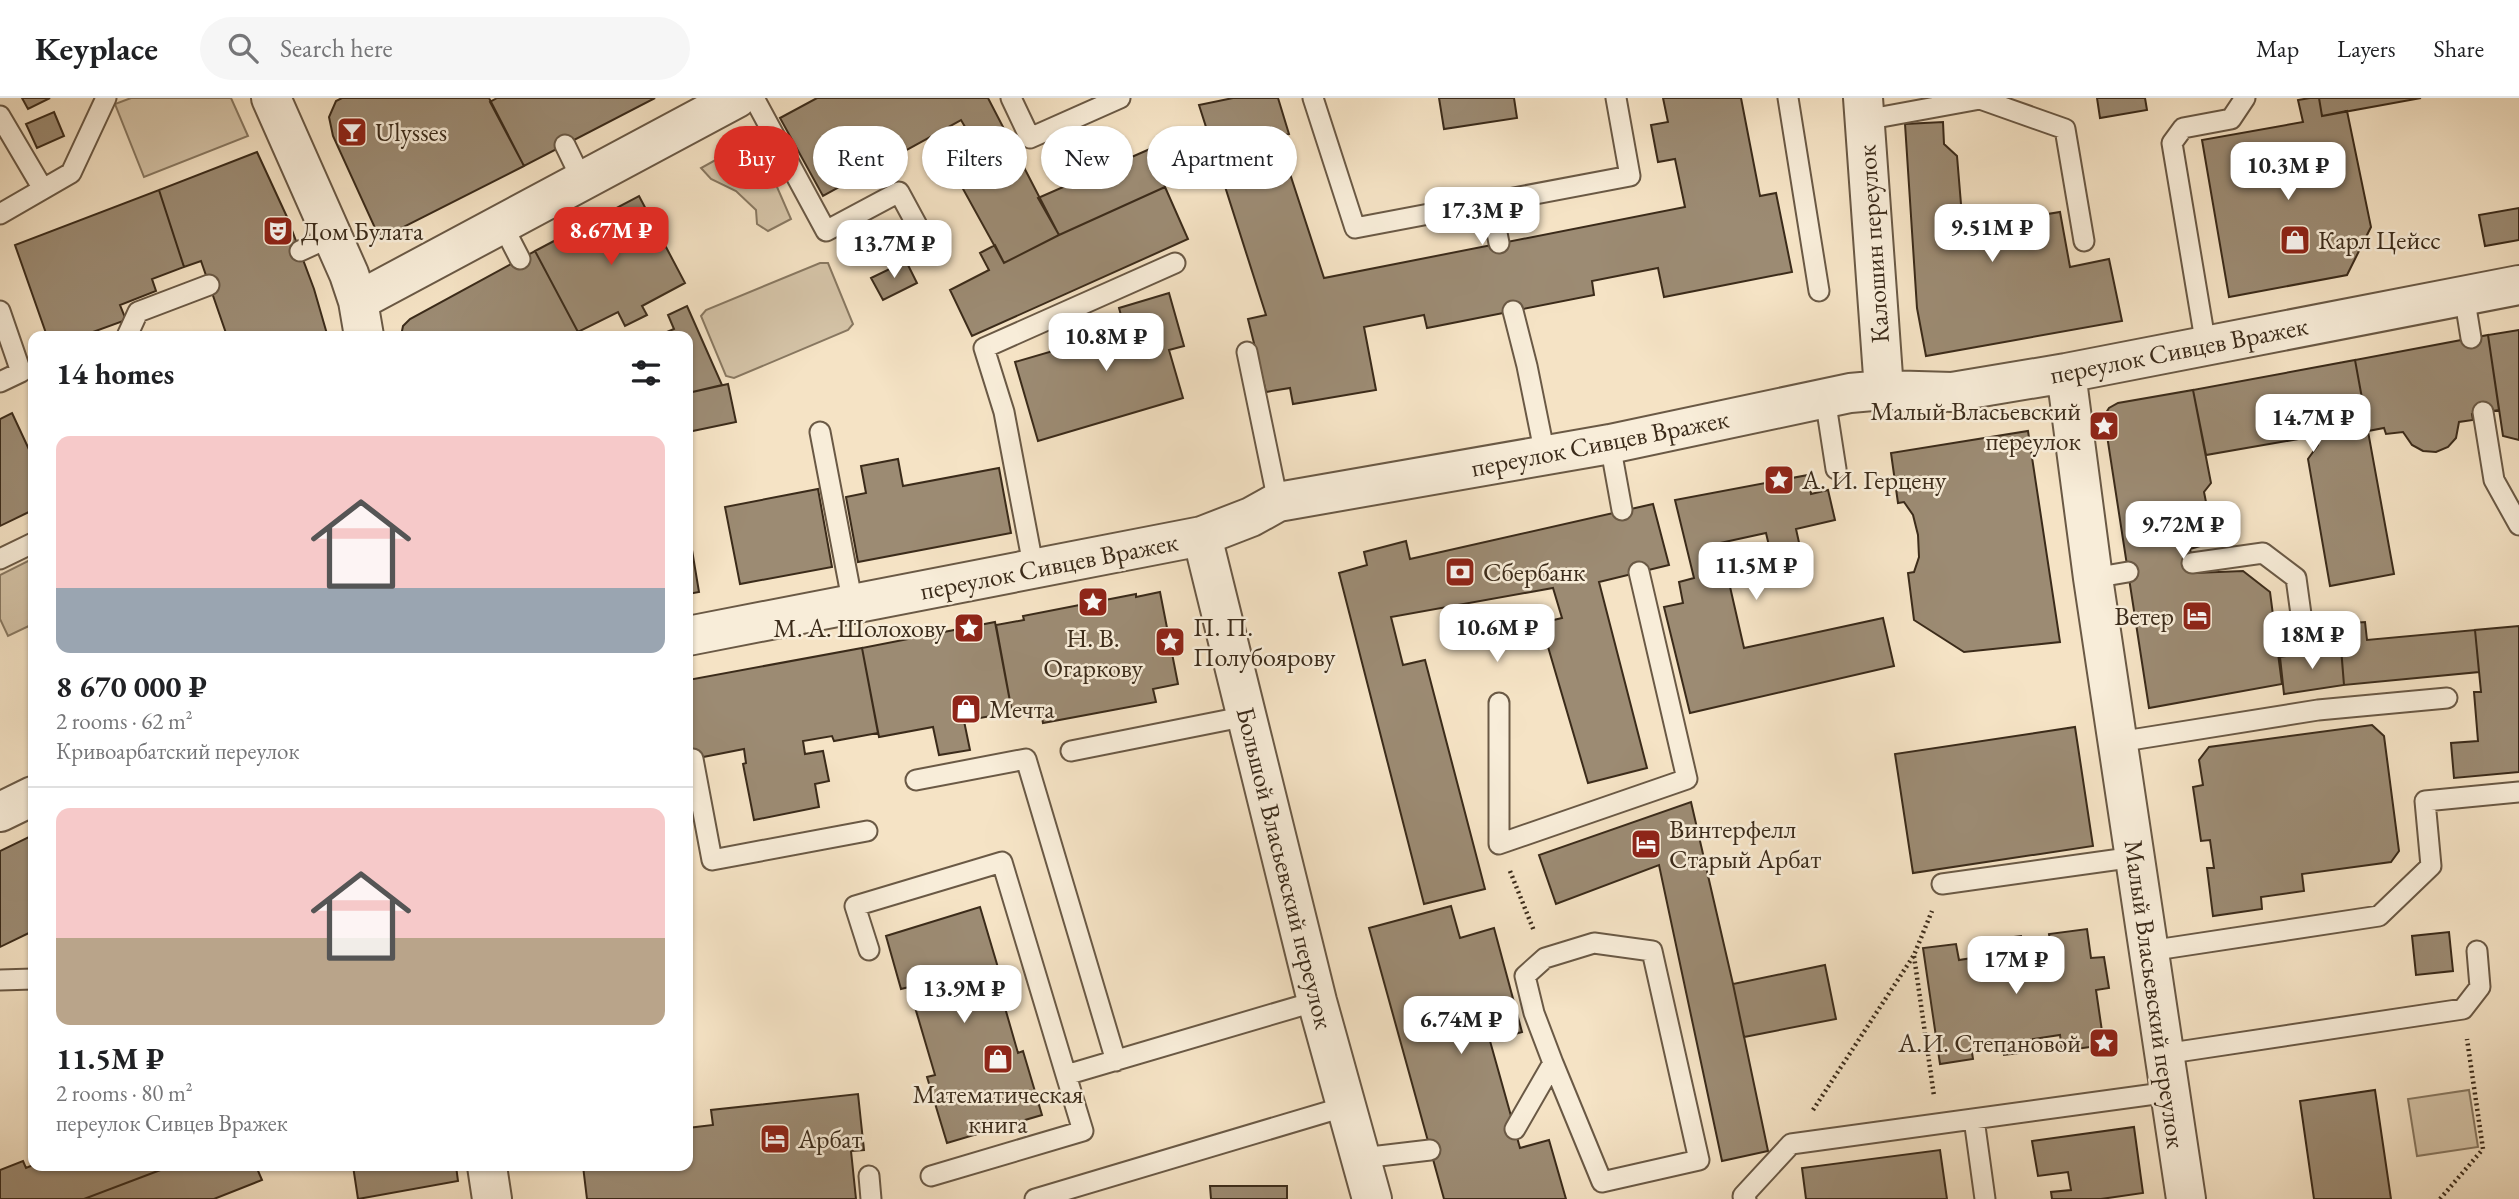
<!DOCTYPE html>
<html lang="en">
<head>
<meta charset="utf-8">
<style>
  :root { --surface:#fff; --page:#f6f6f6; --text:#202124; --muted:#757577; --line:#e0e0e0; --accent:#d93025 }
  body { margin:0; font-family:"EB Garamond",serif; background:var(--page); color:var(--text); height:100vh; display:flex; flex-direction:column; font-size:26px; white-space:nowrap }
  * { box-sizing:border-box; margin:0 }
  p { font-size:23px; color:var(--muted) }
  .icon { flex:none; width:38px; height:38px; fill:none; stroke:currentColor; stroke-width:2; stroke-linecap:round; stroke-linejoin:round }
  .map { position:relative; flex:1; overflow:hidden }
  .side { position:absolute; left:28px; top:233px; width:665px; height:840px; display:flex; flex-direction:column; background:var(--surface); border-radius:14px; box-shadow:0 2px 5px #0004 }
  .side>* { flex:none }
  .guide { position:absolute; left:714px; top:28px; width:665px; height:63px; display:flex; gap:14px }
  .price { position:absolute; translate:-50% -60px; padding:0 16px; border-radius:14px; background:#fff; color:#222; font-size:23px; line-height:46px; filter:drop-shadow(0 2px 4px #0008) }
  .price::after { content:''; position:absolute; left:50%; top:42px; width:21px; height:16px; margin-left:-10px; background:inherit; clip-path:polygon(0 0,100% 0,50% 100%) }
  .price.on { background:var(--accent); color:#fff }
  ul { padding:0; list-style:none }
  li { display:grid; align-content:center; gap:14px; height:371px; padding:0 28px }
  li+li { border-top:2px solid var(--line) }
  li span { display:grid; place-items:center; height:217px; border-radius:14px; color:#555 }
  li>.icon { margin-inline-start:auto }
  span .icon { width:126px; height:126px; fill:#fffc; stroke-width:1 }
  li b { font-size:30px }
  h2 { display:flex; justify-content:space-between; align-items:center; height:84px; padding:0 28px; font-size:30px }
  .chip { padding:0 24px; border-radius:32px; background:var(--surface); box-shadow:0 2px 5px #0004; font-size:24px; line-height:63px }
  .chip.on { background:var(--accent); color:#fff }
  header { display:flex; align-items:center; gap:42px; box-sizing:border-box; height:98px; padding:0 35px; background:var(--surface); border-bottom:2px solid var(--line) }
  header strong { font-size:33px }
  nav { display:flex; gap:38px; margin-inline-start:auto; font-size:24px }
  .search { width:490px; height:63px; background:var(--page); display:flex; align-items:center; gap:18px; box-sizing:border-box; padding:0 24px; border-radius:38px; color:var(--muted); font-size:26px }
  .map>svg:first-child { display:block }
  .green { fill:#d5c4a8; stroke:#887861; stroke-width:2 }
  .building { fill:#9c8b73; stroke:#3b2b1a; stroke-width:2 }
  .lines { fill:none; stroke-linecap:round; stroke-linejoin:round }
  .lane-casing { stroke:#6a5945; stroke-width:23 }
  .street-casing { stroke:#6a5945; stroke-width:42 }
  .path { stroke:#3b2b1a; stroke-width:4.5; stroke-dasharray:2 3.5; stroke-linecap:butt }
  .lane { stroke:#f8edd9; stroke-width:19 }
  .street { stroke:#f8edd9; stroke-width:38 }
  .labels { text-anchor:middle; dominant-baseline:central; stroke-width:5; stroke-linejoin:round; paint-order:stroke }
  .poi-label { font-size:26px; fill:#3b2b1a; stroke:#f8edd9; text-anchor:start }
  .street-label { font-size:26px; fill:#3b2b1a; stroke:#f8edd9 }
</style>
</head>
<body>
<header>
<strong>Keyplace</strong>
<div class="search"><svg class="icon" aria-label="search" viewBox="0 0 24 24"><circle cx="10" cy="10" r="6"/><path d="M15 15l6 6"/></svg>Search here</div>
<nav><a>Map</a><a>Layers</a><a>Share</a></nav>
</header>
<div class="map">
<svg width="2519" height="1101" viewBox="0 0 2519 1101">
  <rect width="100%" height="100%" fill="#f5e3c5"/>
  <filter id="stains"><feTurbulence type="fractalNoise" baseFrequency=".00286" numOctaves="4"/><feColorMatrix values="0 0 0 0 .2 0 0 0 0 .09 0 0 0 0 .02 0 0 0 .5 -.17"/></filter>
  <radialGradient id="worn" r=".72"><stop offset=".6" stop-color="#630" stop-opacity="0"/><stop offset="1" stop-color="#630" stop-opacity=".3"/></radialGradient>
  <!-- green -->
  <path class="green" d="M131 0H231L248 38 144 79 115 6Z
    M755 46 767 66 791 121 768 133 757 126 756 112 736 93 711 81 701 70 739 49Z
    M820 165H828L853 226 848 232 734 280 726 278 701 218 706 212Z
    M30 462 33 463V526L8 538 0 521V477Z
    M2469 992 2478 1049 2417 1058 2408 1001Z"/>
  <!-- building -->
  <path class="building" d="M22 0H50L28 11Z
    M342 0H489L524 68 380 141 333 38 329 19 336 3Z
    M497 0H655L524 68 490 4Z
    M817 0H988L1059 137 1004 165 947 62 975 46 961 22 823 98 780 20Z
    M1233 0H1278L1289 36 1278 39 1324 180 1685 109 1675 61 1658 64 1651 27 1668 24 1663 0H1741L1760 98 1776 95 1792 174 1664 199 1658 170 1592 183 1594 197 1427 230 1424 217 1364 229 1376 292 1293 306 1290 290 1266 294 1248 221 1266 217 1199 7Z
    M1439 0H1514L1517 20 1444 31Z
    M2097 0H2145L2147 12 2100 20Z
    M2310 0H2319L2322 18 2347 13 2371 129 2347 177 2229 199 2202 42 2303 24 2298 2Z
    M2319 0H2421L2322 18Z
    M54 14 64 38 37 50 26 26Z
    M1943 24 1944 46 1957 58 1963 130 2060 114 2070 169 2109 161 2122 223 1926 258 1917 210 1905 26Z
    M1159 47 1165 89 1059 137 1038 100Z
    M257 54 287 119 314 191 327 236 323 238H227L201 163 184 169 159 92Z
    M1165 89 1188 141 972 238 950 192 989 172 980 155 995 147 1004 165 1059 137Z
    M159 92 184 169 152 181 156 193 120 207 126 222 82 238H47L15 147Z
    M639 98 685 185 642 208 647 217 625 228 618 214 578 234 535 153Z
    M2519 110V142L2485 148 2479 117Z
    M535 153 578 234 570 238H401L403 228 410 221Z
    M906 163 917 185 883 202 871 180Z
    M1169 195 1184 248 1169 252 1183 300 1038 343 1015 264 1125 232 1119 210Z
    M687 208 722 287 688 295V238H663L662 236 674 231 668 217Z
    M2519 232V342L2503 338 2488 237Z
    M2488 237 2499 312 2472 316 2473 322 2459 324 2456 340 2448 349 2436 354 2423 353 2412 347 2403 334 2386 336 2384 330 2368 333 2355 262Z
    M2355 262 2394 476 2330 488 2308 361 2318 347 2316 338 2206 357 2193 292Z
    M728 286 736 324 688 334V295Z
    M2193 292 2211 385 2204 394 2214 444 2190 451 2195 475 2243 473 2270 494 2282 586 2149 610 2104 318 2109 310 2118 305Z
    M12 315 33 360V412L0 428V321Z
    M2028 333 2060 544 1964 554 1914 522 1908 475 1914 474 1919 459 1918 437 1913 417 1904 404 1898 405 1891 355Z
    M898 361 903 388 999 370 1011 435 858 464 846 399 866 395 861 368Z
    M1808 377 1811 396 1828 392 1835 422 1796 431 1802 458 1773 465 1766 435 1720 445 1744 550 1883 520 1894 568 1690 615 1664 509 1683 505 1679 484 1694 480 1675 402Z
    M818 391 832 469 740 486 725 409Z
    M1653 406 1669 467 1599 484 1647 670 1588 685 1541 525 1562 520 1553 490 1391 519 1403 567 1425 562 1485 791 1424 806 1339 475 1367 467 1364 454 1406 443 1410 461Z
    M688 428 699 494 688 496Z
    M1160 494 1178 586 1153 591 1156 604 1043 625 1040 609 1012 614 996 527 1024 522 1023 518 1136 496V499Z
    M995 524 1012 614 964 623 970 652 939 657 933 629 879 639 862 550Z
    M2365 524 2367 542 2475 532 2479 574 2344 587 2339 526Z
    M2519 528V674L2454 680 2451 645 2478 643 2474 594H2481L2475 532Z
    M2341 549 2344 587 2284 596 2280 559Z
    M862 550 878 635 834 643 832 638 803 643 805 656 823 653 829 683 815 686 819 709 754 722 743 666 746 665 744 651 688 662V582Z
    M2372 627 2384 638 2399 753 2391 764 2302 776 2304 793 2261 799 2262 811 2213 818 2207 770H2214L2210 742 2201 743 2193 689 2203 687 2199 662 2209 649Z
    M2075 629 2093 748 1913 775 1895 656Z
    M1691 704 1733 886 1768 1053 1722 1063 1659 767 1556 806 1539 757Z
    M33 737V833L0 849V753Z
    M1451 808 1460 840 1494 830 1522 934 1490 943 1520 1050 1549 1042 1566 1101H1444L1369 830Z
    M980 809 999 873 995 875 1018 955 1023 953 1042 1017 947 1045 927 979 935 977 909 889 901 891 886 838Z
    M2087 831 2091 860 2104 859 2109 890 2096 892 2104 947 2062 953 2060 937 2033 941 2035 953 2004 957 2002 944 1971 948 1973 961 1940 966 1923 850 1956 846 1959 862 1991 857 1988 842 2021 838 2023 853 2051 849 2049 836Z
    M2449 834 2453 873 2416 877 2412 838Z
    M1825 867 1836 921 1744 939 1733 886Z
    M2375 992 2391 1101H2314L2300 1003Z
    M858 996 864 1052 851 1053 856 1101H587L583 1068H688V1030L713 1027 711 1012Z
    M2134 1029 2143 1095 2101 1101H2052L2051 1094 2071 1092 2068 1074 2038 1078 2032 1043Z
    M1940 1052 1947 1101H1806L1802 1070Z
    M23 1063 26 1070 33 1067 171 1068 84 1101H0V1072Z
    M171 1068H256L262 1082 214 1101H84Z
    M353 1068H456L458 1083 358 1101Z
    M1210 1088H1287V1101H1211Z"/>
  <g class="lines">
    <!-- lane casing -->
    <g class="lane-casing">
      <path id="lane" d="M754 0 826 133 899 94 932 155
        M1011 0 1030 40 1120 0
        M1313 0 1355 130 1630 78 1616 0
        M1788 0 1819 193
        M0 18 43 91
        M1865 22 1980 1 2065 31 2084 143
        M565 47 582 82
        M1491 105 1499 145
        M0 116 71 75 106 0
        M502 126 520 161
        M300 153 333 138
        M2464 197 2471 240
        M0 213 21 274 0 284
        M1513 213 1527 268 1545 357
        M127 238 138 214 209 187
        M2206 248 2172 45 2183 30 2231 21 2245 0
        M1247 254 1278 404
        M1825 300 1836 371
        M2483 314 2494 382 2519 427
        M820 334 853 507
        M1610 346 1622 412
        M0 461 33 445
        M2192 465 2263 455 2296 480 2304 538
        M1034 472 1004 314 984 250 1175 165
        M2093 480 2128 474
        M1499 605V746L1687 681 1639 474
        M2118 644 2318 612 2447 600
        M1071 653 1247 618
        M693 661 712 762 867 733
        M916 682 1026 661 1116 963
        M1942 786 2135 759
        M869 852 855 808 1002 764 1066 977 1317 903
        M2149 853 2379 818 2431 768 2425 703 2519 694
        M0 882 33 881
        M2164 956 2463 911 2480 889 2477 853
        M1974 1021 1985 1101
        M1515 1031 1553 965 1534 915 1525 878 1545 860 1594 845 1652 853 1699 1062 1602 1084 1553 965
        M1362 1060 1430 1052
        M869 1078 871 1101
        M931 1078 1083 1033 1066 977
        M1035 1101 1347 1008
        M1746 1101 1743 1098 1791 1046 2170 994"/>
    </g>
    <!-- street casing -->
    <g class="street-casing">
      <path id="street" d="M271 0 349 176 358 203 364 238
        M1863 0 1884 292
        M358 203 737 0
        M2066 275 2093 480 2186 1101
        M1202 438 1317 903 1372 1101
        M688 538 1202 438 1251 419 1278 404 1610 346 1850 295 1884 292 1952 294 2066 275 2519 187
        M0 714 33 698
        M487 1068 492 1101"/>
    </g>
    <!-- path -->
    <path class="path" d="M1510 773 1534 833
      M1914 858 1934 998
      M1813 1012 1914 857 1932 813
      M2440 1101 2483 1051 2467 941"/>
    <!-- lane -->
    <use href="#lane" class="lane"/>
    <!-- street -->
    <use href="#street" class="street"/>
  </g>
  <!-- icons -->
  <defs>
    <g id="bar-square" transform="scale(1.575)"><rect x="-9" y="-9" width="18" height="18" rx="4" fill="#8f2418" stroke="#f8edd9"/><path d="M-6-5H6L.8 .8V4.5H3.5V6h-7V4.5H-.8V.8Z" fill="#fff"/></g>
    <g id="theatre-square" transform="scale(1.575)"><rect x="-9" y="-9" width="18" height="18" rx="4" fill="#8f2418" stroke="#f8edd9"/><path d="M-5-5.5Q0-4 5-5.5V0Q5 5 0 6Q-5 5-5 0ZM-3.3-2.5H-1v1.5H-3.3ZM1-2.5H3.3v1.5H1ZM-2.8 1Q0 5.5 2.8 1Z" fill="#fff"/></g>
    <g id="shop-square" transform="scale(1.575)"><rect x="-9" y="-9" width="18" height="18" rx="4" fill="#8f2418" stroke="#f8edd9"/><path d="M-5-2.5h2.3a2.7 3.5 0 0 1 5.4 0H5L5.5 6h-11ZM-1.5-2.5h3a1.5 2.3 0 0 0-3 0Z" fill="#fff"/></g>
    <g id="sight-square" transform="scale(1.575)"><rect x="-9" y="-9" width="18" height="18" rx="4" fill="#8f2418" stroke="#f8edd9"/><path d="M0-6L1.8-2.2L6-1.7L2.9 1.2L3.7 5.4L0 3.3L-3.7 5.4L-2.9 1.2L-6-1.7L-1.8-2.2Z" fill="#fff"/></g>
    <g id="bank-square" transform="scale(1.575)"><rect x="-9" y="-9" width="18" height="18" rx="4" fill="#8f2418" stroke="#f8edd9"/><path d="M-6-4H6V4H-6ZM0-2.3a2.3 2.3 0 1 0 0 4.6a2.3 2.3 0 1 0 0-4.6Z" fill="#fff"/></g>
    <g id="hotel-square" transform="scale(1.575)"><rect x="-9" y="-9" width="18" height="18" rx="4" fill="#8f2418" stroke="#f8edd9"/><path d="M-6-4.5h1.5V1H6V5H4.5V3h-9V5H-6ZM-4 0a1.8 1.8 0 1 1 3.6 0ZM.5 0V-2.5h3Q6-2.5 6 0Z" fill="#fff"/></g>
  </defs>
  <g fill-rule="evenodd">
    <use href="#bar-square" x="352" y="34"/>
    <use href="#theatre-square" x="278" y="133"/>
    <use href="#shop-square" x="2295" y="142"/>
    <use href="#sight-square" x="2104" y="328"/>
    <use href="#sight-square" x="1779" y="382"/>
    <use href="#bank-square" x="1460" y="474"/>
    <use href="#sight-square" x="1093" y="504"/>
    <use href="#hotel-square" x="2197" y="518"/>
    <use href="#sight-square" x="969" y="530"/>
    <use href="#sight-square" x="1170" y="544"/>
    <use href="#shop-square" x="966" y="611"/>
    <use href="#hotel-square" x="1646" y="746"/>
    <use href="#sight-square" x="2104" y="945"/>
    <use href="#shop-square" x="998" y="961"/>
    <use href="#hotel-square" x="775" y="1041"/>
  </g>
  <g class="labels">
    <!-- poi labels -->
    <g class="poi-label">
      <text x="375" y="34">Ulysses</text>
      <text x="301" y="133">Дом Булата</text>
      <text x="2318" y="142">Карл Цейсс</text>
      <text x="2081" y="313" text-anchor="end">Малый Власьевский<tspan x="2081" dy="30">переулок</tspan></text>
      <text x="1802" y="382">А. И. Герцену</text>
      <text x="1483" y="474">Сбербанк</text>
      <text x="2174" y="518" text-anchor="end">Ветер</text>
      <text x="1193" y="529">П. П.<tspan x="1193" dy="30">Полубоярову</tspan></text>
      <text x="946" y="530" text-anchor="end">М. А. Шолохову</text>
      <text x="1093" y="540" text-anchor="middle">Н. В.<tspan x="1093" dy="30">Огаркову</tspan></text>
      <text x="989" y="611">Мечта</text>
      <text x="1669" y="731">Винтерфелл<tspan x="1669" dy="30">Старый Арбат</tspan></text>
      <text x="2081" y="945" text-anchor="end">А.И. Степановой</text>
      <text x="998" y="996" text-anchor="middle">Математическая<tspan x="998" dy="30">книга</tspan></text>
      <text x="798" y="1041">Арбат</text>
    </g>
    <!-- street labels -->
    <g class="street-label">
      <text transform="translate(1873 146) rotate(-94)">Калошин переулок</text>
      <text transform="translate(2179 252) rotate(-11)">переулок Сивцев Вражек</text>
      <text transform="translate(1600 345) rotate(-11)">переулок Сивцев Вражек</text>
      <text transform="translate(1049 468) rotate(-11)">переулок Сивцев Вражек</text>
      <text transform="translate(1285 770) rotate(76)">Большой Власьевский переулок</text>
      <text transform="translate(2155 896) rotate(82)">Малый Власьевский переулок</text>
    </g>
  </g>
  <rect width="100%" height="100%" filter="url(#stains)"/>
  <rect width="100%" height="100%" fill="url(#worn)"/>
</svg>
<b class="price" style="left:2288px;top:104px">10.3M ₽</b>
<b class="price" style="left:1482px;top:149px">17.3M ₽</b>
<b class="price" style="left:1992px;top:166px">9.51M ₽</b>
<b class="price on" style="left:611px;top:169px">8.67M ₽</b>
<b class="price" style="left:894px;top:182px">13.7M ₽</b>
<b class="price" style="left:1106px;top:275px">10.8M ₽</b>
<b class="price" style="left:2313px;top:356px">14.7M ₽</b>
<b class="price" style="left:2183px;top:463px">9.72M ₽</b>
<b class="price" style="left:1756px;top:504px">11.5M ₽</b>
<b class="price" style="left:1497px;top:566px">10.6M ₽</b>
<b class="price" style="left:2312px;top:573px">18M ₽</b>
<b class="price" style="left:2016px;top:898px">17M ₽</b>
<b class="price" style="left:964px;top:927px">13.9M ₽</b>
<b class="price" style="left:1461px;top:958px">6.74M ₽</b>
<div class="guide">
<a class="chip on">Buy</a>
<a class="chip">Rent</a>
<a class="chip">Filters</a>
<a class="chip">New</a>
<a class="chip">Apartment</a>
</div>
<section class="side">
<h2>14 homes<svg class="icon" aria-label="filters" viewBox="0 0 24 24"><path d="M4 7h16M4 17h16"/><circle cx="9" cy="7" r="2"/><circle cx="15" cy="17" r="2"/></svg></h2>
<ul>
<li><span style="background:linear-gradient(#f6c9c9 70%,#9aa5b1 0)"><svg class="icon" aria-label="home" viewBox="0 0 24 24"><path d="M3 11l9-7 9 7M6 9v11h12V9"/></svg></span><div><b>8 670 000 ₽</b><p>2 rooms · 62 m²</p><p>Кривоарбатский переулок</p></div></li>
<li><span style="background:linear-gradient(#f6c9c9 60%,#b9a48a 0)"><svg class="icon" aria-label="home" viewBox="0 0 24 24"><path d="M3 11l9-7 9 7M6 9v11h12V9"/></svg></span><div><b>11.5M ₽</b><p>2 rooms · 80 m²</p><p>переулок Сивцев Вражек</p></div></li>
</ul>
</section>
</div>
</body>
</html>
